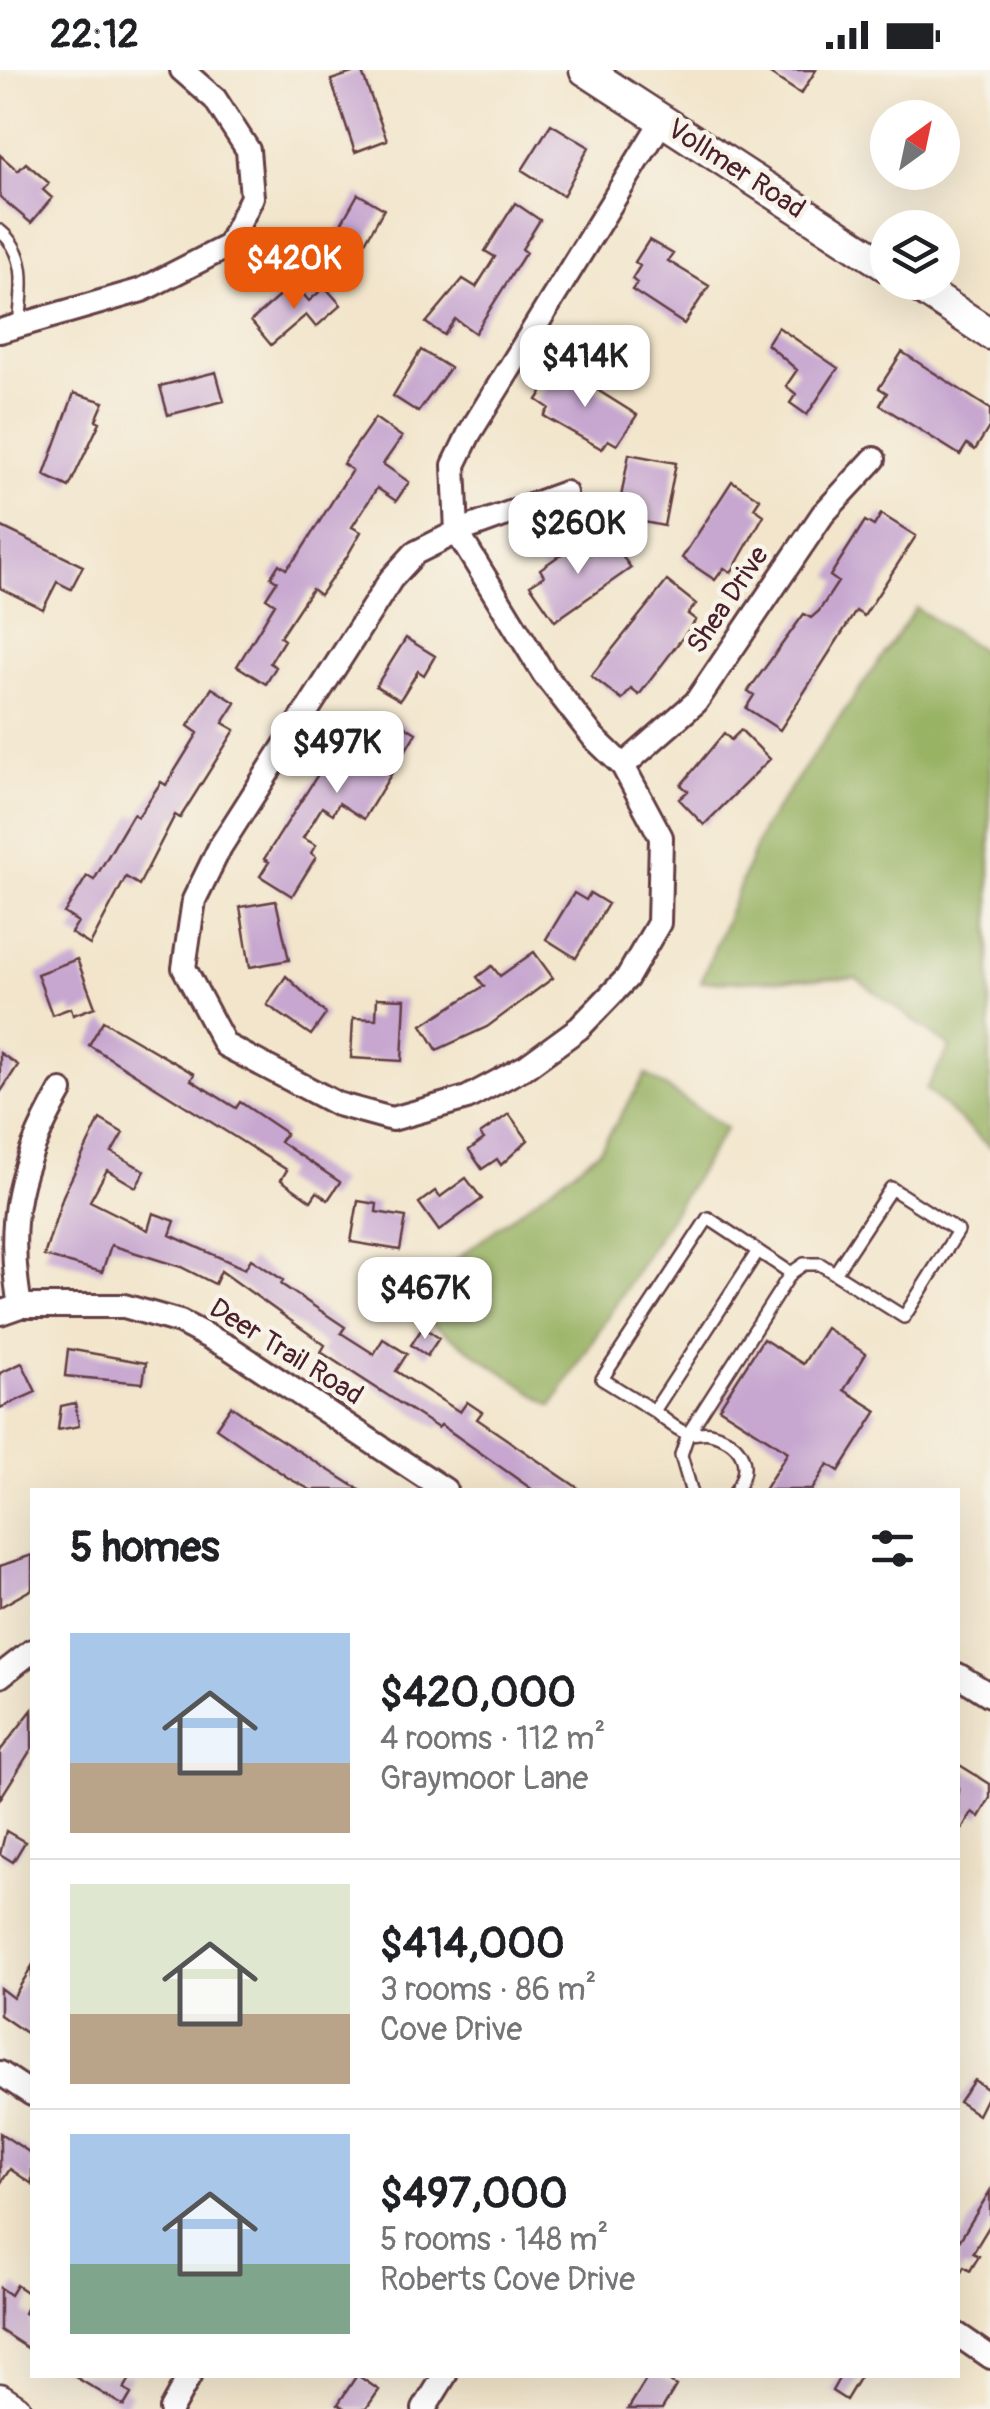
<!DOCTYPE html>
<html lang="en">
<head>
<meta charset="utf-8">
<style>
  :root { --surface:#fff; --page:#f6f6f6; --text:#202124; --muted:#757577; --line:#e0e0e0; --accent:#ea580c }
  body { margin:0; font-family:Pangolin,sans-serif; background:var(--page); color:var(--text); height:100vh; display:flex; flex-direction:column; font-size:38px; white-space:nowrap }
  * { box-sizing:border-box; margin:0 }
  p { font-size:32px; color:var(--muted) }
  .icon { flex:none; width:55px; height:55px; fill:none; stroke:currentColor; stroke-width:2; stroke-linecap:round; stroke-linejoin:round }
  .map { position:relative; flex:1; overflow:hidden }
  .sheet { position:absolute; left:30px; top:1418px; width:930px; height:890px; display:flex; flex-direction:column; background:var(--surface); border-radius:0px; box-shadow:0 10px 40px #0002 }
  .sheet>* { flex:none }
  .needle { width:65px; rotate:33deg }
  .tools { position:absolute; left:870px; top:30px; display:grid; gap:20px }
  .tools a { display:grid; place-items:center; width:90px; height:90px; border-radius:50%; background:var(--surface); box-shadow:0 10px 40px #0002; font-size:50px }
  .price { position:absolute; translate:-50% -85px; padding:0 22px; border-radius:20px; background:#fff; color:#222; font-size:32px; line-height:65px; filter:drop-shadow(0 2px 5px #0008) }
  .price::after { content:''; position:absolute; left:50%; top:60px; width:30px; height:22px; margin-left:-15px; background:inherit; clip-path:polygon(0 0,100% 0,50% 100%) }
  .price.active { background:var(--accent); color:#fff }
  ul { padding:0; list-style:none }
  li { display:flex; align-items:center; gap:30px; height:250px; padding:0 40px }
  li+li { border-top:2px solid var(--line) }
  li span { display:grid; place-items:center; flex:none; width:280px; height:200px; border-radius:0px; color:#555 }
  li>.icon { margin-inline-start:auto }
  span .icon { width:120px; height:120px; fill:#fffc; stroke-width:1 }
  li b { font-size:42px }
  h2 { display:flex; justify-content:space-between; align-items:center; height:120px; padding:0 40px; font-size:42px }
  .status { display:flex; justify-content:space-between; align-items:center; height:70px; padding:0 50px; background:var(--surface); direction:ltr }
  .status svg { height:28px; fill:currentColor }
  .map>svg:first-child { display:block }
  .forest { fill:#99b365; stroke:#726948; stroke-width:2.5 }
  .building { fill:#c7a7d0 }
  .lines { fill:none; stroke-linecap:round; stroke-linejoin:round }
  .lane-casing { stroke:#633d43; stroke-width:16 }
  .street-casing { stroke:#633d43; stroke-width:28 }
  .secondary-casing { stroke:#633d43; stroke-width:35 }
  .lane { stroke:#fff; stroke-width:11 }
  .street { stroke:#fff; stroke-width:22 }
  .secondary { stroke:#fff; stroke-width:30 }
  .labels { text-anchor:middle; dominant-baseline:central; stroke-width:9; stroke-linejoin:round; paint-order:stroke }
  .street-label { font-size:28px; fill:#4a1f2b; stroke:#f7f3e8 }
</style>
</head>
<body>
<div class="status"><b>22:12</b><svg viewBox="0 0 49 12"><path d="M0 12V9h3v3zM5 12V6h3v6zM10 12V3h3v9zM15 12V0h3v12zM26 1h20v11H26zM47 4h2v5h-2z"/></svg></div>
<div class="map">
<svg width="990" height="2339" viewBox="0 0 990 2339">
  <rect width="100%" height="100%" fill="#f7f3e8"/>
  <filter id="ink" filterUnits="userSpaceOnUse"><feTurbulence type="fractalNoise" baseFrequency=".01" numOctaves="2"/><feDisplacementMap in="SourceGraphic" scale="20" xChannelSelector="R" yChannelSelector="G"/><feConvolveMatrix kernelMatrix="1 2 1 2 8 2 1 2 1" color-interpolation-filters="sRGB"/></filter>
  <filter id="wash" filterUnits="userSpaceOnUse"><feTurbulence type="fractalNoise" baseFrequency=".0048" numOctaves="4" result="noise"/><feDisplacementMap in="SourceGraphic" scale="40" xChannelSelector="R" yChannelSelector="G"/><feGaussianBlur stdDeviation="2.25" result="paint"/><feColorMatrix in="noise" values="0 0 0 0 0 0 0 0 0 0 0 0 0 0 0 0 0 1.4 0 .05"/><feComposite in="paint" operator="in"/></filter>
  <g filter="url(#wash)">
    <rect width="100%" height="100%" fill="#f2e5cb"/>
    <!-- forest -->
    <path class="forest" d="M916 538 990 586V1078L926 1019 950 977 856 908 701 912 763 758Z
      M646 1004 726 1058 552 1336 400 1232 599 1081Z"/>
    <g id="blocks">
      <!-- building -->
      <path class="building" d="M361 0 387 70 355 82 331 10Z
        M764 0H816L801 24Z
        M551 54 589 77 563 126 522 100Z
        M0 85 18 101 26 93 49 113 43 120 52 128 31 153 0 127Z
        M358 124 384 139 359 183 348 177 338 194 316 182 326 164 333 168Z
        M515 133 540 150 522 179 526 182 475 263 455 249 444 265 426 253 463 209 476 217 495 187 485 181Z
        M649 170 673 184 668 191 709 216 684 254 632 220 637 213 632 209 640 196 635 192Z
        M294 213 309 231 325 217 341 235 316 257 306 245 271 275 251 251Z
        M778 257 838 298 807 345 790 333 796 324 786 316 797 300 767 274Z
        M421 280 450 298 418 342 393 326Z
        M902 282 990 339V356L975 380 967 374 960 385 880 335 887 323 879 318Z
        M559 296 637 345 617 375 608 370 602 379 544 346 549 338 537 330Z
        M216 302 224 331 168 345 160 316Z
        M74 323 104 332 96 350 100 352 69 417 44 405Z
        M375 348 402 367 383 394 409 412 396 431 377 418 352 457 361 462 346 488 320 525 312 519 280 567 284 570 270 593 276 597 266 614 237 596 275 534 266 528 277 511 271 507 279 494 286 499 299 484 352 400 343 394Z
        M629 384 676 393 664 456 629 449 630 440 619 438Z
        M732 411 760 429 754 438 764 445 731 503 724 498 715 510 682 488Z
        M881 444 916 466 864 546 856 541 780 660 746 638 754 625 748 621 804 544 811 548 819 541 838 512 830 506 865 451 874 456Z
        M0 456 83 496 71 519 57 512 43 539 0 518Z
        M599 470 605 478 612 472 631 498 555 551 530 515 544 506 540 499 573 476 578 484Z
        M667 511 696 534 688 544 696 550 639 625 631 619 622 630 591 606Z
        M406 568 435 586 424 605 418 601 400 630 376 616Z
        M212 618 236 633 223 653 235 660 180 748 175 745 139 815 126 807 90 875 71 863 78 852 64 843 87 806 94 810 133 744 138 747 161 712 166 715 198 663 188 656Z
        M391 647 416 663 364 749 339 733 333 744 322 737 303 768 316 775 311 783 316 787 292 826 260 806 269 792 264 789 350 654 376 670Z
        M741 660 770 689 704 755 679 729 688 721 681 715 724 663 731 670Z
        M574 823 586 830 590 823 608 834 576 888 546 869Z
        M276 831 289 890 250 897 240 837Z
        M534 882 553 908 487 957 437 980 422 955 484 916 477 907 492 896 500 906Z
        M77 889 95 937 73 945 71 938 52 945 37 904Z
        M286 906 326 944 311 965 267 935Z
        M377 928 405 929 402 991 351 988 353 948 376 949Z
        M103 951 194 1004 191 1010 236 1038 240 1032 286 1063 280 1072 340 1112 328 1130 317 1122 311 1131 281 1110 287 1100 89 975Z
        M0 983 18 995 0 1023Z
        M509 1044 528 1070 501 1095 497 1089 482 1099 469 1080 484 1069 480 1064Z
        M100 1049 123 1063 112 1082 145 1101 136 1117 107 1100 90 1131 148 1160 153 1143 175 1151 170 1165 245 1199 251 1189 283 1210 281 1214 345 1257 341 1263 374 1284 383 1269 407 1284 396 1301 460 1342 467 1332 482 1342 477 1349 581 1420H533L441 1355 438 1358 321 1282 325 1275 221 1201 215 1214 181 1197 111 1175 102 1202 44 1186 63 1126Z
        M466 1108 482 1129 439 1161 419 1133 435 1121 440 1127Z
        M358 1131 377 1134 376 1142 406 1147 400 1180 351 1172Z
        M423 1257 439 1268 427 1286 411 1275Z
        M826 1258 866 1284 844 1320 877 1341 839 1401 828 1394 812 1420H764L788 1382 719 1338 763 1269 803 1294Z
        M68 1279 146 1293 143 1313 65 1306Z
        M22 1293 36 1322 0 1338V1303Z
        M75 1333 79 1356 58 1360 61 1336Z
        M231 1336 262 1358 360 1420H311L290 1409 216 1358Z
        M32 1485V1519L0 1537V1496Z
        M32 1640V1678L0 1729V1681Z
        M958 1694 990 1714V1728L979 1747 972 1742 958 1766Z
        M6 1761 25 1772 13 1792 0 1784Z
        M32 1896V1967L0 1945V1918L13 1928Z
        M974 2010 990 2021 978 2045 959 2032Z
        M0 2063 32 2084V2114L10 2099 0 2114Z
        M990 2121V2155L973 2183 979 2186 970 2201 964 2197 958 2208V2173Z
        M16 2215 32 2226 24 2243 32 2248V2281L0 2260V2218L10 2225Z
        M72 2305H132L124 2319 131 2324 124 2336Z
        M357 2305 379 2320 366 2339H346L338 2334Z
        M649 2305H659L676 2316 662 2339H628Z
        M841 2305H861L846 2330 832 2321Z"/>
    </g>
  </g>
  <g filter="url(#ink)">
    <use href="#blocks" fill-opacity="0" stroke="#633d43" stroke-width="2.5"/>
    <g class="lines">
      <!-- lane casing -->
      <g class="lane-casing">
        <path id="lane" d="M0 161C30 185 22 222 19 255
          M758 1181 654 1341 602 1309 708 1148 791 1203
          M654 1341C663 1348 676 1360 687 1363 694 1365 703 1361 710 1363 742 1371 753 1394 736 1420
          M691 1420 681 1385 688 1364 791 1203 804 1194H820L904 1247 958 1161 891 1118 835 1203"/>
      </g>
      <!-- street casing -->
      <g class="street-casing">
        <path id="street" d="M0 261 142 220 228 176 252 127 248 80 215 29 182 0
          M565 423 457 462 544 604 594 668 623 696 661 767 659 853 627 908 579 958 527 996 467 1028 392 1049 337 1034 225 975 184 898 194 830 220 777 391 509 415 483 457 462 454 395 469 364 662 51
          M623 696 696 632 823 444 874 389
          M20 1236H124L180 1252 230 1278 445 1420
          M0 1243 20 1236C5 1150 18 1096 61 1021
          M958 1605 990 1625
          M0 1606 32 1581
          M0 2003 32 2024
          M958 2265 990 2287
          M171 2339 190 2305
          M424 2339 445 2305"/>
      </g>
      <!-- secondary casing -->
      <g class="secondary-casing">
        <path id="secondary" d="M585 0 888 197
          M911 212 990 264
          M0 2329 15 2339"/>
      </g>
      <!-- lane -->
      <use href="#lane" class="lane"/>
      <!-- street -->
      <use href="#street" class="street"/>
      <!-- secondary -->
      <use href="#secondary" class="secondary"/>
    </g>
  </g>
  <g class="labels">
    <!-- street labels -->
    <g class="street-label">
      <text transform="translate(736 99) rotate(33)">Vollmer Road</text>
      <text transform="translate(728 530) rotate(-56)">Shea Drive</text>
      <text transform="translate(286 1282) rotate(32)">Deer Trail Road</text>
    </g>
  </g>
</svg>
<div class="tools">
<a><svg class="needle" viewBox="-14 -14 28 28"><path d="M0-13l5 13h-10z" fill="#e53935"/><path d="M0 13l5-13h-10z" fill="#757577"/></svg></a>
<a><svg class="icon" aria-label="layers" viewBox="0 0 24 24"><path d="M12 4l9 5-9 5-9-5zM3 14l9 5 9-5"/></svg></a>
</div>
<b class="price active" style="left:294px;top:242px">$420K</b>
<b class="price" style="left:585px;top:340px">$414K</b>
<b class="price" style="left:578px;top:507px">$260K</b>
<b class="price" style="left:337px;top:726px">$497K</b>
<b class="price" style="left:425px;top:1272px">$467K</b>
<section class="sheet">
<h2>5 homes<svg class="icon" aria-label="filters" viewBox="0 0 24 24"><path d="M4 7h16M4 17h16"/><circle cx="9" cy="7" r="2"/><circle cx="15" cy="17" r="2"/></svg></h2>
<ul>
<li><span style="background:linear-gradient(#a9c7e8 65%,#b9a48a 0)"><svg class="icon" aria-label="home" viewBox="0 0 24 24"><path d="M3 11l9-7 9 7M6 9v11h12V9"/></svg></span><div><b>$420,000</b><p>4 rooms · 112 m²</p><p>Graymoor Lane</p></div></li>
<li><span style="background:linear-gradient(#dfe7d0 65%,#b9a48a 0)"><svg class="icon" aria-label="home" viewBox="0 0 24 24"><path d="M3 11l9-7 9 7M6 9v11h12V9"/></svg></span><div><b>$414,000</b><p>3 rooms · 86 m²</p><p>Cove Drive</p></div></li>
<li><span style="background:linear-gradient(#a9c7e8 65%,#7fa58c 0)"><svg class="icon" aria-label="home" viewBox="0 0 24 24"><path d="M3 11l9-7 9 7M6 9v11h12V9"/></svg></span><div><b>$497,000</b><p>5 rooms · 148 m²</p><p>Roberts Cove Drive</p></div></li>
</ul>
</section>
</div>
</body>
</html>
